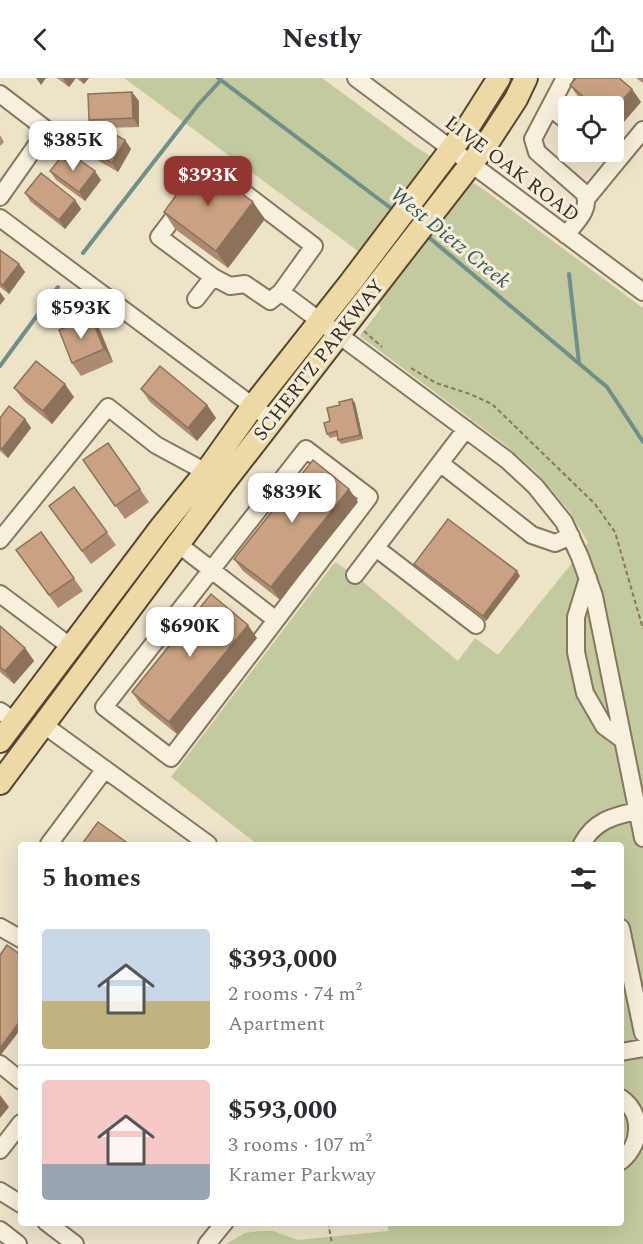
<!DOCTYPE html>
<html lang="en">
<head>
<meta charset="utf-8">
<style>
  :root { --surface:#fff; --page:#f7f7f7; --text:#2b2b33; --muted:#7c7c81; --line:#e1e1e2; --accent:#943532 }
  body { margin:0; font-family:Spectral,serif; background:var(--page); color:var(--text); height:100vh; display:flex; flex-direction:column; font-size:22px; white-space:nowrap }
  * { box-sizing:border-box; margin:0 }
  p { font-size:20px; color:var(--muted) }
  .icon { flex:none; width:33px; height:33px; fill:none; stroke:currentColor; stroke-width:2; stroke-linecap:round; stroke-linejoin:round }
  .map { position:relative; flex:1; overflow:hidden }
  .panel { position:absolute; left:18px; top:764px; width:606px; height:384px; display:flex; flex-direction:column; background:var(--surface); border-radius:6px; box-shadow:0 6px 24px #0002 }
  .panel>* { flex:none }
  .controls { position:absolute; left:558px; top:18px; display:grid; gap:12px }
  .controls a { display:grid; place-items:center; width:66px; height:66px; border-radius:6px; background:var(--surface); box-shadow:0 6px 24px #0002; font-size:30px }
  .price { position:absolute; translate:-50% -51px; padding:0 14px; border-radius:12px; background:#fff; color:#222; font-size:20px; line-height:39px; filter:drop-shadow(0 2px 3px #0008) }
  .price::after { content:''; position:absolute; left:50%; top:36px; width:18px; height:14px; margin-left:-9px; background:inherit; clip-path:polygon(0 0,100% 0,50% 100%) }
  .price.selected { background:var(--accent); color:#fff }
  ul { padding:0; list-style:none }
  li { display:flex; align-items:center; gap:18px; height:150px; padding:0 24px }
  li+li { border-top:2px solid var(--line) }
  li span { display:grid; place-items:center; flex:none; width:168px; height:120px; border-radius:6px; color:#555 }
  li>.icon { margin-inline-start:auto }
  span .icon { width:72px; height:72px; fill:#fffc; stroke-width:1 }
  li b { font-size:26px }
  h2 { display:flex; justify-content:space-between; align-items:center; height:72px; padding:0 24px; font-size:26px }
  header { display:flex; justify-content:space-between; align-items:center; height:78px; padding:0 24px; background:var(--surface); font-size:27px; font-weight:700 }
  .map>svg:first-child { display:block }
  .green { fill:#c4ca9d }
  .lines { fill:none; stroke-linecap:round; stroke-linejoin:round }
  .stream { stroke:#708f89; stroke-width:4 }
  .minor-casing { stroke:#88765f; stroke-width:20 }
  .major-casing { stroke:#564532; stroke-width:26 }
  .path { stroke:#88765f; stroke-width:2; stroke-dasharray:4.5 3; stroke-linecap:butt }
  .minor { stroke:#f7f0dc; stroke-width:16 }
  .major { stroke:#edd9a4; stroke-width:22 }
  .wall { fill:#ac8b70 }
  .shaded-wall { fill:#8c715b }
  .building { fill:#c8a282; stroke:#8c715b; stroke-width:1.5 }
  .labels { text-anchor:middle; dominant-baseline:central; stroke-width:6; stroke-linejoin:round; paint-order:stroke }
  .street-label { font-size:20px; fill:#392e21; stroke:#f4edd9 }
  .water-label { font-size:21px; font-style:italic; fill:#325857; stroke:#f4edd9 }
</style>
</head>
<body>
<header><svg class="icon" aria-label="back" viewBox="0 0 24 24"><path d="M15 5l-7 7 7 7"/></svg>Nestly<svg class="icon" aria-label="share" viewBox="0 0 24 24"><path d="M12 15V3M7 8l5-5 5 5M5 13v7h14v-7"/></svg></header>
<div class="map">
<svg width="643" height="1166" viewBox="0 0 643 1166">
  <rect width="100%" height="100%" fill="#ece3c9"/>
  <!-- green -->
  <path class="green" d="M124 0H322L416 69 483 111 643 230V1166H226L245 1155 260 1153H273L298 1162 388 1153V1145L621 1144V766H257L171 699 335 484 355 497 458 583 475 560 498 577 588 465 570 434 535 393 504 366 360 258 381 230 358 173Z"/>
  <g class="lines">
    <!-- stream -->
    <path class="stream" d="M218 0 396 134
      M426 157 607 309 643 364
      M83 175 198 27 221 2
      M569 196 579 285
      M0 288 58 209"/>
    <!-- minor casing -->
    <g class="minor-casing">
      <path id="minor" d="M356 0 643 214
        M565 0 533 61 537 74 584 115C592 131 575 145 566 157
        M0 16 47 52 0 119
        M550 29 568 44
        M609 74 619 81 643 52
        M587 120 619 81
        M0 140 273 343
        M281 214 270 223 245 206 230 208 213 199 159 159 205 98 218 95 314 168 281 214 507 382 535 408 564 444 580 479 594 518 643 760
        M196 221 213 199
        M440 385 532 457 555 465 571 458
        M0 462 108 329 156 367 206 394
        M178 466 276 542 369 419 306 371 104 629 171 680 276 542
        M376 470 476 547
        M355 497 466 351
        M588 500 576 539V574L585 615 604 648 623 662
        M0 516 71 569
        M0 633 14 643
        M44 647 208 766
        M49 766 105 691
        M582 766C594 743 613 738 637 733
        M0 849 21 861
        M621 850 643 955
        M621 974 643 970
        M0 986 21 1003
        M621 1020C643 1035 642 1066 621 1083
        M0 1072 21 1045
        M0 1113 21 1126
        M46 1144 75 1166
        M0 1152 18 1166
        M207 1166 225 1144"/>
    </g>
    <!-- major casing -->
    <g class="major-casing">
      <path id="major" d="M0 663 159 452 206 394 253 328 351 204 468 49 499 0
        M0 705 222 407 488 64 516 21 526 0"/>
    </g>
    <!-- path -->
    <path class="path" d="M364 253 382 269
      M411 290 436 305 470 316 492 326 595 426 615 454 643 551
      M328 1144 332 1166"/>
    <!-- minor -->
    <use href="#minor" class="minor"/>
    <!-- major -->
    <use href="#major" class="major"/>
  </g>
  <!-- wall -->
  <path class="wall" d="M57 0H76L69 9Z
    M76 0H89L84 6Z
    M636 0H643V5Z
    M570 7 641 24 616 53 614 51V28H588L579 20Z
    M139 23V49L103 50 125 62 131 71 118 94 87 76 81 67 98 60 103 50 96 51 89 42Z
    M0 57 4 64 0 68Z
    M66 83 101 102 85 123 56 102 50 93Z
    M25 115 75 122 81 131 65 151 31 124Z
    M164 134 265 141 228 190 175 151Z
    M0 172 19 186 25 194 9 216 0 209Z
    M100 252 113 284 81 298 72 285Z
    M14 310 74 319 52 346 24 323Z
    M141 311 207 327 216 340 197 363 150 324Z
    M352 321 355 325 363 361 341 366 338 362V358L330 360 327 356 330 343 340 327Z
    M0 340 25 341 31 350 8 380 0 373Z
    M108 365 149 424 125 441 83 382Z
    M74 409 116 467 91 486 49 428Z
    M349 411 358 424 280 522 243 493 234 481Z
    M41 454 83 513 58 530 16 472Z
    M414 486 520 498 486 543 417 490Z
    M0 548 25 570 34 583 14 606 0 594Z
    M257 560 178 657 141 627 132 614Z"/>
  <!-- shaded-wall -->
  <path class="shaded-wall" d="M36 0H46L41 7Z
    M63 0H76L69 9Z
    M80 0H89L84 6Z
    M632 11 641 24 616 53 614 50V32Z
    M132 14 139 23V49L133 40Z
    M125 62 131 71 118 94 112 85Z
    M95 93 101 102 85 123 79 114Z
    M75 122 81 131 65 151 59 142Z
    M253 124 265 141 228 190 216 173Z
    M19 186 25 194 9 216 3 207Z
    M0 214 5 221 0 227Z
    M91 239 100 252 113 284 104 271Z
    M65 306 74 319 52 346 43 333Z
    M352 321 355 325 363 361 360 357Z
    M207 327 216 340 197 363 188 350Z
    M25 341 31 350 8 380 2 371Z
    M349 411 358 424 280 522 271 509Z
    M517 493 520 498 486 543 483 538Z
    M248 547 257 560 178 657 169 644Z
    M25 570 34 583 14 606 5 593Z
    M18 946 21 951 0 978V970Z
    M0 1017 9 1029 0 1040Z"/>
  <!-- building -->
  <path class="building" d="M576 0H619L632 11 614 32V28H594L570 7Z
    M132 14 133 40 89 42 88 16Z
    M103 50 125 62 112 85 81 67 89 54 98 60Z
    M71 76 95 93 79 114 50 93 61 79 66 83Z
    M200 84 253 124 216 173 164 134Z
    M41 95 75 122 59 142 25 115Z
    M0 172 19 186 3 207 0 205Z
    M91 239 104 271 72 285 59 252Z
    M36 283 65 306 43 333 14 310Z
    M160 288 207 327 188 350 141 311Z
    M352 321 360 357 338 362 337 353 327 356 324 345 330 343 327 330 340 327 339 324Z
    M9 328 25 341 2 371 0 369V340Z
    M108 365 140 411 115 428 83 382Z
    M313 382 349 411 271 509 234 481Z
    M74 409 107 454 82 473 49 428Z
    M448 441 517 493 483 538 414 486Z
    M41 454 74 500 49 517 16 472Z
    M211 516 248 547 169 644 132 614Z
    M0 548 25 570 5 593 0 589Z
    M98 744 129 766H82Z
    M7 867 21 877V949L18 946 0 970V877Z"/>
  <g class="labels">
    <!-- street labels -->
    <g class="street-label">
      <text transform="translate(512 91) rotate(37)">LIVE OAK ROAD</text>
      <text transform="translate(319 282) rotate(-52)">SCHERTZ PARKWAY</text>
    </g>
    <!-- water labels -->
    <g class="water-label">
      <text transform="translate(450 160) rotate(39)">West Dietz Creek</text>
    </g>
  </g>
</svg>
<div class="controls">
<a><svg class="icon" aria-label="locate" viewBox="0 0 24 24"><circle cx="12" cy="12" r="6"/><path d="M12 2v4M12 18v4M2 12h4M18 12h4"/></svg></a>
</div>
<b class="price" style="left:73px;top:94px">$385K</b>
<b class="price selected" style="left:208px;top:129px">$393K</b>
<b class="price" style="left:81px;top:262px">$593K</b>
<b class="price" style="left:292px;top:446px">$839K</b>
<b class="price" style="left:190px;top:580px">$690K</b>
<section class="panel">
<h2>5 homes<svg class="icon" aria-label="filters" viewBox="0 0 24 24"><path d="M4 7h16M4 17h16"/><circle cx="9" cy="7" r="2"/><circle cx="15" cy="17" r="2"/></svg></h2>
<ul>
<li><span style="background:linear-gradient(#c9d6e8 60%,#c2b280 0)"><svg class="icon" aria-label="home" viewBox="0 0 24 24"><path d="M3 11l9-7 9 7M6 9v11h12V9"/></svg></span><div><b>$393,000</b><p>2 rooms · 74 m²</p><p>Apartment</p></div></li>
<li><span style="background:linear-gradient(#f6c9c9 70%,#9aa5b1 0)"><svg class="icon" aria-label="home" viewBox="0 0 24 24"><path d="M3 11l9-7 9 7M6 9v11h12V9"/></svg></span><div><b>$593,000</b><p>3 rooms · 107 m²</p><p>Kramer Parkway</p></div></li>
</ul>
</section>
</div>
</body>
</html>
